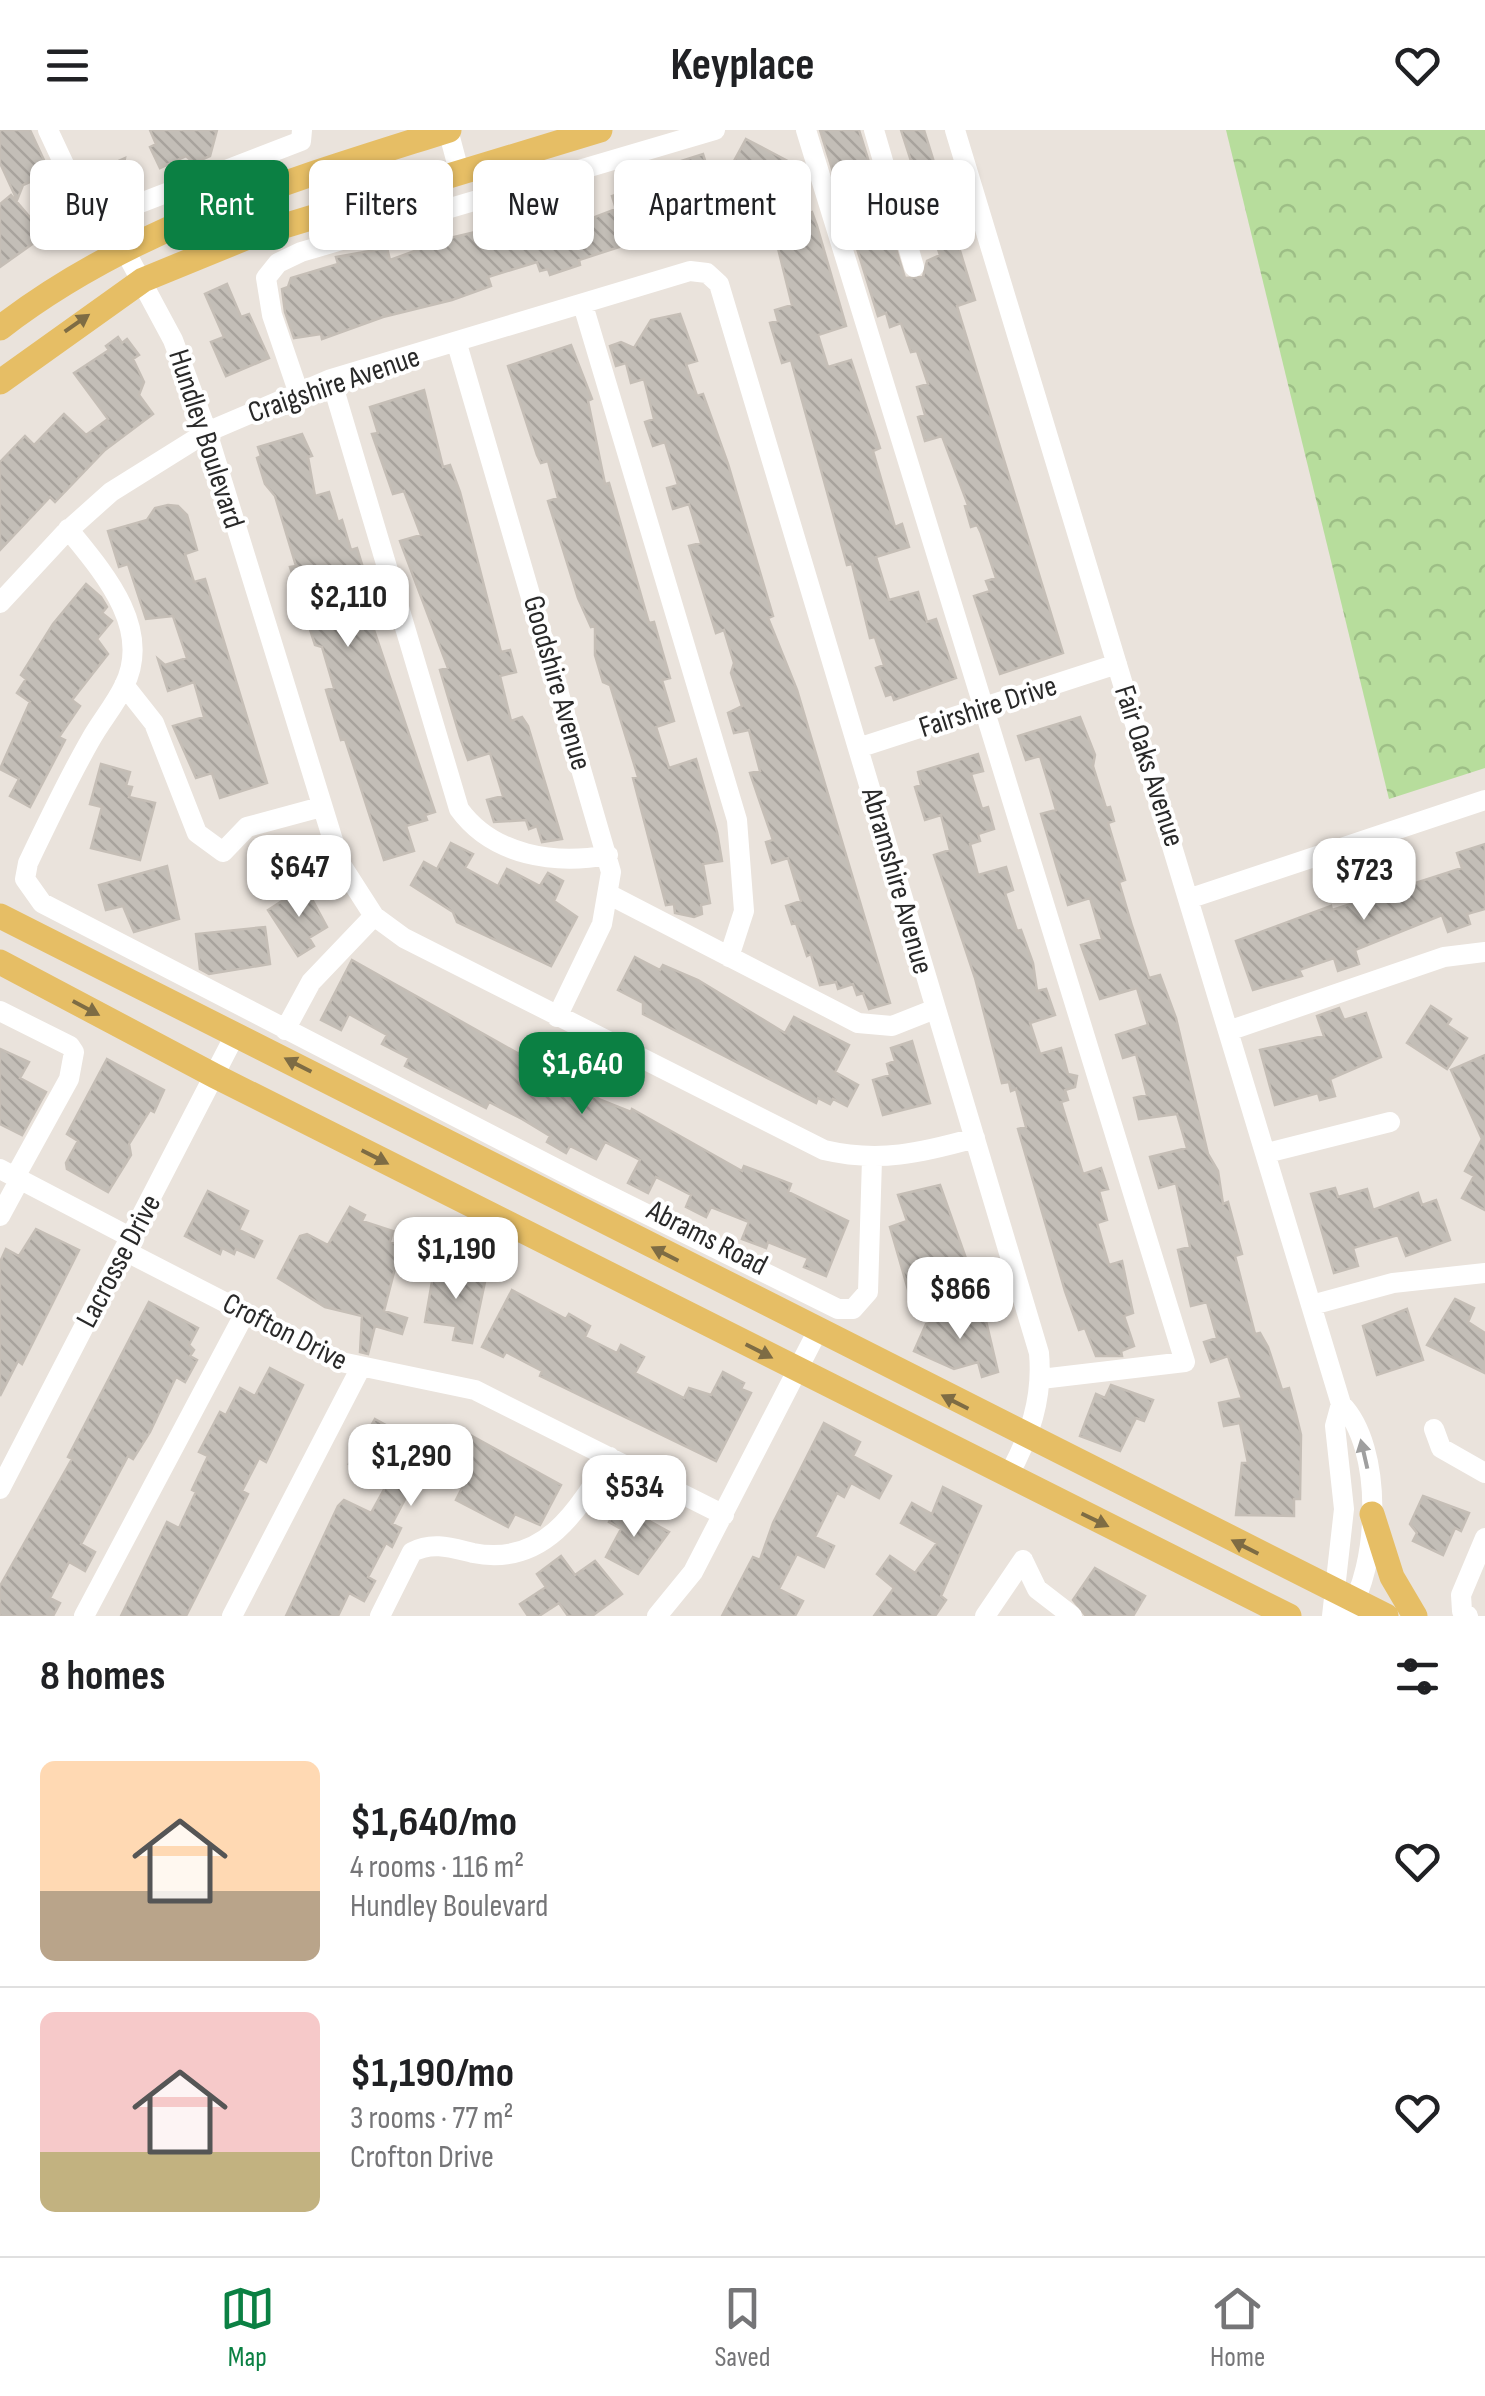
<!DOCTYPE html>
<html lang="en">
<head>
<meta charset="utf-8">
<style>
  :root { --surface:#fff; --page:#f2f2f2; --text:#202124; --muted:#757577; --line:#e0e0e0; --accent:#0b8043 }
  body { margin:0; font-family:"Sofia Sans Condensed",sans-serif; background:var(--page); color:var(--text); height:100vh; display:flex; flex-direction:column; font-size:38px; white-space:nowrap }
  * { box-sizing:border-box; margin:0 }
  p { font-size:32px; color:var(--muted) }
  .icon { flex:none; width:55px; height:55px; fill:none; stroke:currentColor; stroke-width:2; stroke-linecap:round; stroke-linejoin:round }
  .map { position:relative; height:1486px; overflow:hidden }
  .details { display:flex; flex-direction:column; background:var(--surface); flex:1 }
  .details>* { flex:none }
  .banner { position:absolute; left:30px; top:30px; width:1425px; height:90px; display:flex; gap:20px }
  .price { position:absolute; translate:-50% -85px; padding:0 22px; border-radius:20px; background:#fff; color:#222; font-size:32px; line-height:65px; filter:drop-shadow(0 2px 5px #0008) }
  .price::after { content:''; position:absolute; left:50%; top:60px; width:30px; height:22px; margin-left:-15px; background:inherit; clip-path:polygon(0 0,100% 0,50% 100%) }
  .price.selected { background:var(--accent); color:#fff }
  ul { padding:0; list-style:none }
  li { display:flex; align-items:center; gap:30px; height:250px; padding:0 40px }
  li+li { border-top:2px solid var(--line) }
  li span { display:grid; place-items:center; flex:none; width:280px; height:200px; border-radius:15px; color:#555 }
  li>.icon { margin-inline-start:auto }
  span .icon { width:120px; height:120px; fill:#fffc; stroke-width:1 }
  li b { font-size:42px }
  h2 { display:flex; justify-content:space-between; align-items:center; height:120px; padding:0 40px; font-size:42px }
  .tag { padding:0 35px; border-radius:15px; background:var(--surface); box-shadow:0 2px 8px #0004; font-size:35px; line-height:90px }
  .tag.selected { background:var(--accent); color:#fff }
  header { display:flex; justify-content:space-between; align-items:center; height:130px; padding:0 40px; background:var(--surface); font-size:45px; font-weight:700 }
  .dock { display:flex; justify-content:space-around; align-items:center; height:140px; border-top:2px solid var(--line); background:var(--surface); font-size:28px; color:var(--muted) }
  .dock a { display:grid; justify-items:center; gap:5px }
  .dock .selected { color:var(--accent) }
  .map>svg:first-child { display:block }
  .forest { fill:url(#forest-crowns) }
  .building { fill:url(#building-back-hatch); stroke:#c5beb6; stroke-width:2.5 }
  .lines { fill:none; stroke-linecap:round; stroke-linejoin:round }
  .minor { stroke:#fff; stroke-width:20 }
  .major { stroke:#e6be65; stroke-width:25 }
  .oneway { fill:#7e6c44 }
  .oneway2 { fill:#9f9f9f }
  .labels { text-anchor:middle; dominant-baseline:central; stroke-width:8; stroke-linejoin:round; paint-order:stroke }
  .street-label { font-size:30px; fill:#292929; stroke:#fff }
</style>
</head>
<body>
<header><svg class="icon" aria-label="menu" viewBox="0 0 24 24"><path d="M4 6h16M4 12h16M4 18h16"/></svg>Keyplace<svg class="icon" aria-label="heart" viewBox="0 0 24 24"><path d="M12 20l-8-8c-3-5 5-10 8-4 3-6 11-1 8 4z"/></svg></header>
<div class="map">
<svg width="1485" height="1486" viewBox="0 0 1485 1486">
  <defs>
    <pattern id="forest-crowns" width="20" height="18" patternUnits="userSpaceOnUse" patternTransform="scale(2.5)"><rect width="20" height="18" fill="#b7dd9c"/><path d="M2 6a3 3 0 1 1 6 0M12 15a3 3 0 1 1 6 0" fill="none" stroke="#9dbe86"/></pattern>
    <pattern id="building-back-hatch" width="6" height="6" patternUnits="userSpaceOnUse" patternTransform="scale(2.5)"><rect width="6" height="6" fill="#c3beb7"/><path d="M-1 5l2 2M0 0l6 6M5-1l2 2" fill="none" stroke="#a8a39d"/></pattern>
  </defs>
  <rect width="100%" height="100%" fill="#eae3dc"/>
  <!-- forest -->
  <path class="forest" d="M1226 0H1485V638L1389 669Z"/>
  <!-- building -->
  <path class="building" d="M0 0H30L50 43 23 55 17 70 0 33Z
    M150 0H217L210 26 194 33 186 26 160 38 150 17 156 14Z
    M820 0H859L905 148 923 147 927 131 940 125 934 107 954 101 975 170 957 176 1063 523 1000 544 974 466 990 461 986 451 996 448 981 403 977 395 971 397 965 376 968 375 942 306 925 311 918 287 925 285 917 257 928 254 917 221 911 222 901 193 890 197 886 183 878 186Z
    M901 0H924L947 74 913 85 899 38 912 34Z
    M746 9 801 38 803 45 778 93 812 82 817 96 846 196 818 205 828 237 851 230 880 318 873 321 895 397 902 394 909 417 876 427 889 470 918 462 927 492 936 489 956 548 894 570 892 564 886 566 876 538 884 535 875 507 870 508 852 434 847 435 791 230 782 233 770 193 778 191 775 180 792 175 772 94 690 51 698 73 633 97 638 111 579 130 580 135 550 145 548 139 540 141 537 132 488 147 491 156 452 170 383 187 322 209 321 204 294 208 285 182 282 159 288 157 291 148 338 134 336 127 387 118 390 130 450 108 513 93 514 99 549 88 547 80 570 73 577 94 616 79 612 66 643 56 637 37 654 32 656 39 703 24 716 64Z
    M125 28 121 52 134 54 133 61 117 67 105 65V37Z
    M11 65 45 105 0 137V74Z
    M227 154 241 187 249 184 269 228 226 246 211 212 224 207 205 164Z
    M680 184 697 231 686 234 697 266 703 264 728 334 773 486 768 488 797 560 890 873 869 879 863 863 857 865 853 854 838 859 836 852 820 855 811 824 807 826 796 793 792 794 786 776 801 771 788 728 772 733 766 712 773 710 750 643 760 641 749 600 734 603 728 583 742 576 731 543 734 533 724 500 716 503 689 416 701 413 689 374 673 379 667 358 678 355 665 312 653 316 645 292 654 289 644 249 631 253 626 233 616 236 610 216 621 212 634 218 651 190Z
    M118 207 122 213 127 209 139 225 133 229 144 252 139 265 153 284 105 320 55 372 50 367 0 420V332L25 306 34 315 64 284 86 305 108 289 74 243 109 220 106 216Z
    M571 215 592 269 588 271 605 354 609 353 649 493 654 492 670 548 662 550 674 591 656 597 669 638 696 629 717 702 722 731 703 734 710 773 701 775 702 784 694 787 675 783 674 774 666 775 633 648 638 647 610 555 603 552 595 525V496L591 497 578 468 548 371 558 368 548 331 541 333 537 325 508 236Z
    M424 260 443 337 450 335 460 362 501 522 510 520 516 542 500 546 511 591 522 587 528 596 562 709 542 712 537 696 529 699 526 690 494 692 487 670 503 666 490 623 468 630 460 607 440 540 448 538 400 411 421 405 404 361 393 364 372 304 378 303 370 277Z
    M302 304 312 326 308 327 315 366 329 362 338 392 342 390 351 420 357 418 364 441 338 449 349 488 368 482 435 682 425 685 427 690 406 696 414 721 384 730 345 609 341 610 326 560 334 558 322 517 315 515 290 437 296 436 275 366 265 354 257 328 261 326 258 317Z
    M168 375 178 376 187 385 197 420 185 424 194 452 205 449 267 653 220 668 212 643 196 648 173 596 204 587 194 552 168 561 158 529 165 535 187 528 173 486 146 489 128 434 119 437 108 401 147 390 155 378Z
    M86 454 101 467 107 477 102 483 112 491 97 509 108 524 72 570 80 576 59 607 65 610 30 677 10 666 19 649 0 639 30 572 17 563 26 549 21 545 53 494Z
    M1080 587 1095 625 1093 636 1106 678 1110 677 1114 691 1108 693 1125 750 1119 752 1132 796 1149 848 1160 845 1176 888 1208 1024 1218 1041 1223 1074 1228 1072 1242 1124 1235 1126 1255 1204 1260 1203 1268 1217 1282 1260 1289 1258 1296 1284 1301 1305 1300 1369H1294V1386L1236 1385 1242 1333H1248L1240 1293 1224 1296 1219 1273 1242 1268 1228 1226 1211 1232 1204 1212 1217 1208 1207 1172 1191 1176 1178 1120 1190 1117 1176 1053 1159 1058 1150 1027 1187 1018 1177 984 1139 989 1134 968 1147 965 1136 924 1123 928 1116 905 1148 895 1137 858 1100 869 1081 815 1102 809 1090 768 1068 775 1041 684 1056 680 1050 659 1040 626 1026 630 1018 606Z
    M978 624 983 641 971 644 982 679 988 677 994 699 978 704 980 711 970 714 978 745 1006 737 1013 760 1005 763 1017 801 1021 800 1033 833 1037 861 1046 859 1055 885 1030 893 1040 924 1061 918 1068 944 1077 946 1075 957 1065 960 1068 970 1061 972 1083 1044 1101 1038 1108 1059 1099 1061 1107 1090 1097 1093 1109 1135 1122 1131 1133 1183 1124 1186 1134 1216 1121 1221 1122 1226H1096L1085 1198 1079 1200 1065 1161 1018 999 1026 997 1016 959 1011 961 1009 952 1002 953 975 848 934 725 950 720 941 685 925 690 915 657 921 655 918 642Z
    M101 634 130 642 126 656 132 657 129 667 155 673 140 730 91 718 102 677 90 674Z
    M451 713 473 724 465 738 498 756 507 739 540 756 548 743 563 751 554 771 577 787 551 836 457 792 453 782 411 755 424 732 437 739Z
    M1485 714V779L1467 784 1470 794 1448 802 1442 785 1355 820 1359 834 1338 841 1334 828 1299 840 1302 846 1253 860 1236 811 1331 776 1332 780 1462 738 1457 723Z
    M167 736 179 789 134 802 123 776 106 780 99 755Z
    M305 756 327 797 309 808 314 816 298 826 268 780Z
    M265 797 270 834 209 844 200 839 196 804Z
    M635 827 660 840 663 835 698 850 785 903 794 887 849 915 835 942 858 955 847 976 833 969 830 974 818 968 816 973 643 884V873L618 860Z
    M352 830 601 970 631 982 632 979 742 1041 744 1036 791 1054 788 1062 848 1091 826 1146 804 1137 808 1128 768 1112 766 1118 742 1109 749 1092 711 1077 706 1087 686 1077 691 1065 656 1047 648 1063 628 1053 640 1030 605 1012 596 1029 570 1016 566 1023 547 1012 550 1006 522 989 489 972 486 978 405 936 409 928 382 914 387 905 349 884 341 900 321 890Z
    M1431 876 1451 889 1447 895 1467 908 1447 939 1407 913Z
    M1339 878 1344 890 1366 883 1381 927 1330 949 1335 966 1320 970 1318 963 1275 975 1260 920 1324 906 1317 886Z
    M912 911 930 973 883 985 873 950 890 945 887 934 895 931 891 918Z
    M0 919 29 932 20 948 46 962 22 1005 0 994Z
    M1485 925V1080L1462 1068 1474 1046 1465 1041 1482 1009 1451 940Z
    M107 929 164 960 154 982 150 980 129 1014 131 1025 108 1062 67 1039 66 1033 78 1011 67 1004Z
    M940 1055 974 1151 911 1170 890 1097 907 1091 898 1065Z
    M1335 1058 1338 1067 1367 1059 1373 1080 1418 1063 1422 1075 1436 1070 1450 1110 1406 1126 1398 1105 1353 1118 1358 1136 1334 1143 1311 1064Z
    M208 1061 248 1081 239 1100 262 1111 254 1127 236 1119 234 1124 222 1118 220 1124 185 1106Z
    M350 1077 365 1085 362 1091 393 1101 390 1112 401 1115 384 1181 407 1188 402 1204 375 1196 368 1224 360 1222 362 1186 325 1177 278 1148 300 1106 307 1104 328 1115Z
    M36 1099 79 1120 22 1234 18 1231 0 1266V1132L6 1119 19 1126Z
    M440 1139 486 1147 472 1213 453 1210 456 1196 425 1192 434 1140Z
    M512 1160 566 1189 569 1184 590 1196 585 1207 617 1223 621 1215 644 1227 635 1243 684 1268 689 1258 711 1265 723 1242 744 1253 741 1259 751 1263 716 1331 540 1246 542 1241 506 1222 503 1227 482 1217Z
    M1455 1169 1474 1178 1468 1192 1485 1203V1243L1427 1215Z
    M149 1172 198 1198 189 1215 194 1220 190 1226 197 1230 185 1252 176 1247 150 1302 133 1329 128 1326 81 1414 95 1422 85 1441 69 1432 50 1468 60 1473 53 1486H0V1456L72 1329 68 1327Z
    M983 1178 998 1242 982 1247 978 1232 954 1239 914 1221 926 1194Z
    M1407 1179 1423 1230 1377 1245 1363 1196Z
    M270 1238 303 1255 266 1332 259 1328 242 1361 248 1364 186 1486H121L167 1392 179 1398 196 1362 192 1360 208 1326 199 1322 220 1282 226 1285 240 1258 255 1266Z
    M1111 1255 1153 1270 1144 1291 1136 1288 1120 1321 1080 1306 1096 1264 1105 1268Z
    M375 1289 446 1328 458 1304 468 1309 470 1305 561 1355 540 1395 515 1384 508 1397 456 1370 463 1356 423 1335 392 1394 401 1398 392 1417 386 1413 368 1447 375 1451 364 1471 349 1463 338 1486H286L338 1376 344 1370 371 1383 387 1354 349 1334Z
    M824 1293 860 1312 853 1326 891 1346 879 1368 851 1353 844 1367 837 1363 815 1407 834 1416 824 1437 797 1424 779 1459 803 1471 795 1486H722L753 1427 760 1430 773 1393Z
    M943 1357 981 1376 941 1466 946 1470 935 1486H874L894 1458 877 1444 890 1426 915 1443 937 1413 901 1393 912 1373 932 1384Z
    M1423 1366 1469 1383 1461 1401 1455 1398 1443 1425 1413 1411 1417 1403 1410 1394Z
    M619 1374 669 1402 638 1444 606 1427 621 1399 609 1392Z
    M561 1426 575 1445 595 1431 622 1464 592 1486H568L559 1473 539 1486H528L520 1474 546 1457 537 1444Z
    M1095 1438 1145 1466 1133 1486H1086L1073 1470Z"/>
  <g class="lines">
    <!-- minor -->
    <path class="minor" d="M48 0 91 92 301 11 302 0
      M448 0 459 41
      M806 0 1185 1232 1041 1249
      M874 0 914 137
      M955 0 1341 1274C1384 1317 1380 1437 1346 1486
      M904 102 979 79
      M123 117 173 210 207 302 340 733 374 786 404 808 824 1020C879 1033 921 1023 975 1008
      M583 175 737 690 744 781 729 827
      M457 214 611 742 602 794 557 887
      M331 249 459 679C493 726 555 735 608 725
      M298 261 272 185 266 148 278 133 301 122 715 0
      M68 399C103 442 153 498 124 556 115 575 101 591 91 609 68 649 48 691 28 733L25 749 42 773 588 1055 838 1179H853L868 1162 872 1029
      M0 473 64 404 111 362 207 302 331 249 690 141 707 143 719 154 1039 1223C1043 1268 1030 1307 1008 1346
      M124 555 154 593 197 703 223 722 247 697 321 677
      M858 618 1117 534
      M610 765 858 893 892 896 935 879
      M1191 768 1485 670
      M0 881 70 916 74 922 69 949 15 1047
      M285 900 311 852 374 786
      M1231 900 1444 827 1485 822
      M1267 1023 1390 992
      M0 1039 132 1108
      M0 1086 20 1049
      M125 1121 341 1232 475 1260 724 1385
      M1312 1175 1393 1153 1485 1143
      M1434 1299 1441 1318 1485 1343
      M0 1359 236 903
      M1023 1430 1037 1459 1072 1486
      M84 1486 245 1183
      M232 1486 360 1239
      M380 1486 412 1422C433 1411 452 1418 473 1423 544 1437 578 1381 610 1327
      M657 1486 693 1442 817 1202
      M985 1486 1023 1430
      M1332 1486 1344 1379 1335 1296 1341 1274
      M1468 1486 1462 1481 1461 1465 1485 1408"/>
    <!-- major -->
    <path class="major" d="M0 198C133 95 292 50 449 0
      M0 252 143 150 248 107 600 0
      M0 786 1386 1486
      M0 832 215 946 1289 1486
      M1372 1384 1392 1447 1415 1486"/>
  </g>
  <!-- one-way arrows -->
  <defs><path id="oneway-solid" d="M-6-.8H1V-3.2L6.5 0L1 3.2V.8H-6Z" transform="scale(2.5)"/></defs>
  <g class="oneway">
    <use href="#oneway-solid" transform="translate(77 193) rotate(-35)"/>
    <use href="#oneway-solid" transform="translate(86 878) rotate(28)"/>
    <use href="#oneway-solid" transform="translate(298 935) rotate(-153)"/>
    <use href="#oneway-solid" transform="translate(375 1027) rotate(27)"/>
    <use href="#oneway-solid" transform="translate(665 1124) rotate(-153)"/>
    <use href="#oneway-solid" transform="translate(759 1221) rotate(27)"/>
    <use href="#oneway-solid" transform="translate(955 1272) rotate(-153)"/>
    <use href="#oneway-solid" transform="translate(1095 1390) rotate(26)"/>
    <use href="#oneway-solid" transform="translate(1245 1417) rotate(-153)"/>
  </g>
  <use class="oneway2" href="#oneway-solid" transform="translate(1364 1324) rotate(-103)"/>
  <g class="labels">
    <!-- street labels -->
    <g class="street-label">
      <text transform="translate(334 255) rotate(-19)">Craigshire Avenue</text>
      <text transform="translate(206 309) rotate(72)">Hundley Boulevard</text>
      <text transform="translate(557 553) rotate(74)">Goodshire Avenue</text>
      <text transform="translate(988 577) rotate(-18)">Fairshire Drive</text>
      <text transform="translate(1149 636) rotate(72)">Fair Oaks Avenue</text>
      <text transform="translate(897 751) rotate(74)">Abramshire Avenue</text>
      <text transform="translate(707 1108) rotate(27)">Abrams Road</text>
      <text transform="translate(119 1131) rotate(-62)">Lacrosse Drive</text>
      <text transform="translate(285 1202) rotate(27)">Crofton Drive</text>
    </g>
  </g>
</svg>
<b class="price" style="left:348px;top:520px">$2,110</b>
<b class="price" style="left:299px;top:790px">$647</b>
<b class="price" style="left:1364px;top:793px">$723</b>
<b class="price selected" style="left:582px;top:987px">$1,640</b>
<b class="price" style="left:456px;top:1172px">$1,190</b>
<b class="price" style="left:960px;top:1212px">$866</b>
<b class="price" style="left:411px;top:1379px">$1,290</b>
<b class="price" style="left:634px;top:1410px">$534</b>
<div class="banner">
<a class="tag">Buy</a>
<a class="tag selected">Rent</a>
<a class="tag">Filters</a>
<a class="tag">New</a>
<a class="tag">Apartment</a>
<a class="tag">House</a>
</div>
</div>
<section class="details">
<h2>8 homes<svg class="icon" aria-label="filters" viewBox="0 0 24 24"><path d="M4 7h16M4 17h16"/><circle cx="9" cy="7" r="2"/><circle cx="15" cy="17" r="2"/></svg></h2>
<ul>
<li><span style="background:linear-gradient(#ffd9b3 65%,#b9a48a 0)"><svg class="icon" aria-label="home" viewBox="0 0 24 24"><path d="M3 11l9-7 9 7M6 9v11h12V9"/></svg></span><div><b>$1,640/mo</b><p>4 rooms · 116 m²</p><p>Hundley Boulevard</p></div><svg class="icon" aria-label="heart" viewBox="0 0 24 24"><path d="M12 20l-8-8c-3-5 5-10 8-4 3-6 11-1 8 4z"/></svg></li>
<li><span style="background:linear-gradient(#f6c9c9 70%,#c2b280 0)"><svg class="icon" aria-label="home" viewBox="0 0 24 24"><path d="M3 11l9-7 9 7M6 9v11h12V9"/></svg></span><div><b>$1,190/mo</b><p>3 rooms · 77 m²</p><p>Crofton Drive</p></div><svg class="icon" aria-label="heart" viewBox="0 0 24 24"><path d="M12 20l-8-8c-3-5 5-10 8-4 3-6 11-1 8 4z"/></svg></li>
</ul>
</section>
<nav class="dock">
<a class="selected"><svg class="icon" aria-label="map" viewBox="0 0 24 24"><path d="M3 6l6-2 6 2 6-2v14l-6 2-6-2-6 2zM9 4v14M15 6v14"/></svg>Map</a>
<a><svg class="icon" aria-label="saved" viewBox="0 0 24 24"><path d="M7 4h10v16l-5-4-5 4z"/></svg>Saved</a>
<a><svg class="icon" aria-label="home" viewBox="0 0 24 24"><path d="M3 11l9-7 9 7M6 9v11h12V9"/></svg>Home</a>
</nav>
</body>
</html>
